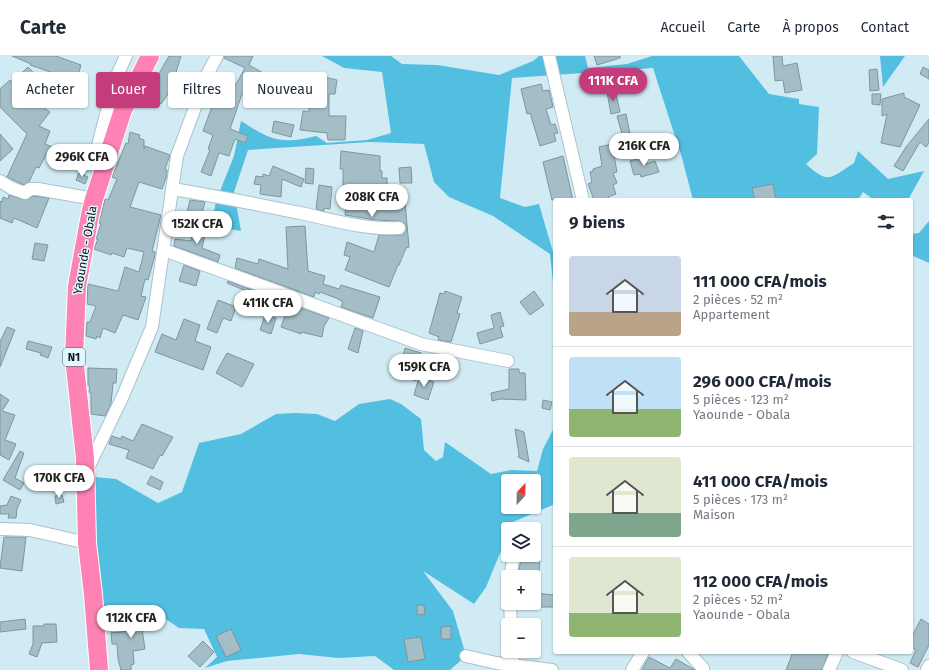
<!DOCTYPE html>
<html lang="fr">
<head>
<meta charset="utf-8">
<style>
  :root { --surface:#fff; --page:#f2f2f3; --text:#1f2937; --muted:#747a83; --line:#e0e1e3; --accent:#c43c7b }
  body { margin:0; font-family:"Fira Sans",sans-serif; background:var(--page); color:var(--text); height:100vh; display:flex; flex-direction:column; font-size:15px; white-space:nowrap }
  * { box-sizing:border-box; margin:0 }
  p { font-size:13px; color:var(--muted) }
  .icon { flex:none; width:22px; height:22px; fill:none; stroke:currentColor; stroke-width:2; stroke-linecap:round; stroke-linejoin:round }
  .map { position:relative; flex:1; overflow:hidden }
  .details { position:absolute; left:553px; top:142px; width:360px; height:456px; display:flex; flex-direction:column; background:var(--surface); border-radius:4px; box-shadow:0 1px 3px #0004 }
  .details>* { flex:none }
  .hud { position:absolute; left:12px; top:16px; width:380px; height:36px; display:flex; gap:8px }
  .needle { width:26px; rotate:22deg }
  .buttons { position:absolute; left:501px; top:418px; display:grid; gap:8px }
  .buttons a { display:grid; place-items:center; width:40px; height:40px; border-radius:4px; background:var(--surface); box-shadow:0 1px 3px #0004; font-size:20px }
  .price { position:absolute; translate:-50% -34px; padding:0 9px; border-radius:14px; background:#fff; color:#222; font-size:13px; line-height:26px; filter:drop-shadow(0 1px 2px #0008) }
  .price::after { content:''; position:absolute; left:50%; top:24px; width:12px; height:9px; margin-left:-6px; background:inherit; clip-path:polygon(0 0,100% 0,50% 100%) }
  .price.active { background:var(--accent); color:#fff }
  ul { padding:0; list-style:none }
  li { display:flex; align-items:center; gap:12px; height:100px; padding:0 16px }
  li+li { border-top:1px solid var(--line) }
  li span { display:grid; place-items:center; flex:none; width:112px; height:80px; border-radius:4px; color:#555 }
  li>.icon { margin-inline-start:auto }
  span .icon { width:48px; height:48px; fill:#fffc; stroke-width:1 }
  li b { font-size:17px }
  h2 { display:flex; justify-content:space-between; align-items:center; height:48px; padding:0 16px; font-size:17px }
  .pill { padding:0 14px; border-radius:4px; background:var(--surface); box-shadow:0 1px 3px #0004; font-size:14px; line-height:36px }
  .pill.active { background:var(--accent); color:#fff }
  header { display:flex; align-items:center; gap:24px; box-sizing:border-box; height:56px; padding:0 20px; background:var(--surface); border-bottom:1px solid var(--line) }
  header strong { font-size:19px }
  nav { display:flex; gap:22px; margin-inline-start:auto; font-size:14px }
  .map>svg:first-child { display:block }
  .forest { fill:#52bfe1; fill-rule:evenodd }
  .building { fill:#a4bec7; stroke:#7d959e }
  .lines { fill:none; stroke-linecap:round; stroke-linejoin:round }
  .minor-casing { stroke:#a9c2cb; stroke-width:14 }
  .highway-casing { stroke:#fff; stroke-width:20 }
  .minor { stroke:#fff; stroke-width:12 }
  .highway { stroke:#fe82b4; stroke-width:18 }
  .labels { text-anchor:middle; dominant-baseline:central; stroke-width:3; stroke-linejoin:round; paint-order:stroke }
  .shield { fill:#e2f7ff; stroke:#4d5a5f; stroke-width:1 }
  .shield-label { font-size:11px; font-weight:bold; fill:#0d171a }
  .street-label { font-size:12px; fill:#0d171a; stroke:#e2f7ff }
</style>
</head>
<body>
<header>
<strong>Carte</strong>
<nav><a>Accueil</a><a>Carte</a><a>À propos</a><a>Contact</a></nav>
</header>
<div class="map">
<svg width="929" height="614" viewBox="0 0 929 614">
  <rect width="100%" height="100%" fill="#d1ebf4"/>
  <!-- forest -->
  <path class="forest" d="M322 0H391L402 8 437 9 499 19 533 5 539 0H585L588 12 627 8 652 0H739L769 38 799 43V48L819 51 817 98 806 108C829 129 830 122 854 107L858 95 888 123 924 115 908 144H874L863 136 858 144H693L682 102 653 12 512 22 500 142 525 151 539 148 555 203V245L550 198 493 160 449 141 434 126 424 88 370 86 248 94 234 136 241 175 224 172 213 161 216 145 234 100 241 65C271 84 280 89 316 80L327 87 367 84 391 77 382 16 344 12Z
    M880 0H905L883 31Z
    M929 165V207L911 199V178L919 177Z
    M390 343 401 348 421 363 424 394 436 405 443 401 445 386 491 418 511 414 537 415 543 393 555 370V448L513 466 510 473H508V478L486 531 474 548 423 515 453 555 466 600 450 614H394L375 600 338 602 299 598 227 605 205 612 217 601 204 573 179 572 145 549 94 552 83 420 116 423 158 447 182 436 199 387 241 378 276 358 295 357 317 358 335 365 359 348ZM508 425H534V451H508Z"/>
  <!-- building -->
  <path class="building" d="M12 0H56L81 9 74 34 63 52 54 48 65 24 61 23 62 20 30 9 31 8Z
    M169 0H181L174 23 178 24 175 32 173 31 161 48 151 41 158 30 153 28Z
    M224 0H253L249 9 265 18 256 26H258L249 42 242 38 230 73 248 80 245 87 235 83 229 100 219 97 211 120 201 116 210 94 208 93 213 79 203 75 214 45 222 49 227 39 229 41 245 12 224 2Z
    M594 0H620V2L597 9Z
    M773 0H782L783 10 797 7 802 34 785 37 783 24 775 25Z
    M28 11 42 26 31 36 33 39 30 42 50 56 39 70 50 75 45 88 59 94 60 92 68 95 64 104 47 97 39 112 36 111 29 126 24 129 7 121 27 78 0 51V33L10 24 12 26Z
    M923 11 929 14V23L920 18Z
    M877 13 879 34 870 35 869 14Z
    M309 17 337 24 335 38H329V60H346L345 84H328L327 77 300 74 303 55 309 56V41L300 39 302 31 308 32Z
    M541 28 543 35 549 34 553 51 546 53 551 69 555 68 558 77 554 78 556 85 540 90 530 57 527 58 521 33Z
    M615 34 620 56 611 58 607 36Z
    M904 37V41L920 49 900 91 881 87 887 58 882 60V43Z
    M872 38H881L880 49 872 48Z
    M626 58 634 98 628 99 617 60Z
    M929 63V87L926 91 920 86 903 115 894 110 906 91Z
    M274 65 294 69 291 81 272 76Z
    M130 76 140 79 139 82 144 84V93L145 90 170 99 165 113 167 114V119L162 133 139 126 130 151 161 159 152 195 155 196V199L148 224 145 223 141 240 146 241 138 264 123 259 115 277 103 272 100 282 97 280 96 283 86 280 87 266H90L96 250 87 248 88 228 118 235 125 211 139 216 144 196 127 192 124 201 112 197 111 199 94 193 98 183H96L101 168 99 167 105 143 108 144 117 123 112 121 126 87 128 88Z
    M0 78 13 93 0 105Z
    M612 88 617 116 613 117 617 127 613 129 616 138 608 141 610 144H594L588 128 592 126 590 116 593 115V113L602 110 599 91Z
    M341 95 380 100V115H382V122H387V148L405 146 409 191 406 192 399 209H398L389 231 345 214 350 201 344 199 347 186 374 196 379 179H403L406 175V168L399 165 376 164 345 159 348 129H343V113H340Z
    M563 100 573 144H552L543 106Z
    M644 101 646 108 655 105 659 116 641 121 640 118 634 119 630 105Z
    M273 110 304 123 301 131 282 123 281 141 260 138 261 129 254 128 256 120 263 121V118L269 120Z
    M411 111 412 127H400L399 112Z
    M306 112 314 113 313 128 305 127Z
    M79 117 88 121 85 128 76 124Z
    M773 128 776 144H755L752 132Z
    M319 129 332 131 330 153 324 152V155L316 153Z
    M9 139 26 144 33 140 49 142 37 172 14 162 12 167 0 162V145L2 146 3 141 8 143Z
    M190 144 205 146 200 165 186 161Z
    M305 170 308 215 325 220 323 228 339 233 341 229 380 241 373 262 341 251 343 246 336 242 320 236 319 238 315 236 314 241 235 212 237 202 258 208 259 203 288 213 286 171Z
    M194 172 206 175 202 192 220 199 218 206 174 190 175 183 191 185Z
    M35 187 48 189 44 205 32 203Z
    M184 209 200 215 196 230 179 225Z
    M228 225 257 236 256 239 227 227Z
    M445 235 462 241 457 257 460 258 451 286 438 284 439 281 429 277 440 237 444 238Z
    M534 235 544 249 530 259 520 246Z
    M218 244 236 251 231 265 223 262 217 277 207 273Z
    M289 248 329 262 324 270 322 281 301 276V278L281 271Z
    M500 256 504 270 500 271 503 281 480 288 477 277 494 272 491 259Z
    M265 259 276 262 271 278 260 274Z
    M184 263 200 269 195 285 211 291 203 314 155 296 162 278 176 284Z
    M7 271 15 274 0 311V286Z
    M355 272 363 275 358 297 348 293Z
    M28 285 52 291 48 302 40 299 41 297 26 293Z
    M405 292 421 297 415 325 400 314Z
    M227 297 254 308 242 331 216 317Z
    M88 312 117 313 116 327H113L111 348 105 360 91 358V337L89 336 90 332 88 329Z
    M509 313H519V317H525L526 344 500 343 492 345 491 337 509 333Z
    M419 321 434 326 428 344 414 339Z
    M0 338 9 344 2 355 15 359 5 384 16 388 9 404 0 399Z
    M543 344 552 346 550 354 542 352Z
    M142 368 173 381 162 400 160 399 153 413 126 402 129 394 109 388 112 380 121 383 122 380 133 385Z
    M515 373 524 376 529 406 518 401 519 398Z
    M20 395 24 397 15 422 24 427 20 434 3 424Z
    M151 420 163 426 160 434 147 428Z
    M62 439 64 446 56 448 55 440Z
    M11 440 21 444 17 453 16 462H8L9 458H0V450L7 449Z
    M4 481H26L22 515 0 512Z
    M521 499H540L539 518 519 517Z
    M534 537 555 539V551H534Z
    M417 549H424L425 558 417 559Z
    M147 555 149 573H142L145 593 133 595 134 608 131 609V614H121L118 603 117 588H112L111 577 130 575 129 556Z
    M25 563 26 573 0 576V566Z
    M921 563 929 568V589L918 611 910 607 916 594 911 591V582Z
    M44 568H56L57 586 42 587 37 601 29 598 33 588V570H44Z
    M451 570V583H441V571Z
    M231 573 241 594 226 601 216 580Z
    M421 581 425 603 408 606 404 583Z
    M203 585 214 596 200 611 188 600Z
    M793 596H825L828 597 822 614H786Z
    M649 601 670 612 676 603 695 614H642Z"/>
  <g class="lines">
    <!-- minor casing -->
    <g class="minor-casing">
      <path id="minor" d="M549 0 583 144
        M98 121 96 97 115 24 126 0
        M0 125 11 132 25 137 30 133H38L94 143
        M172 133C217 140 261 149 305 158 336 165 368 174 399 172
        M164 194 421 288 508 305
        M87 414 122 342 152 271 177 100 207 19 217 0
        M0 473 30 474 87 487
        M510 521 514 499
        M510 547 511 569
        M512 595 513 609
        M688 596 703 612V614
        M853 596 902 614
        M466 600 496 607 552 614
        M632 614 643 596
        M829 614 837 596
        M927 614 929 610"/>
    </g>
    <!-- highway casing -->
    <g class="highway-casing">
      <path id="highway" d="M99 614 93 538 87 487 85 402 74 301 77 230 90 159 94 143 123 54 150 0"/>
    </g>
    <!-- minor -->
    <use href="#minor" class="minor"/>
    <!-- highway -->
    <use href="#highway" class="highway"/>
  </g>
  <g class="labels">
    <!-- shield labels -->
    <rect class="shield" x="63" y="292" width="22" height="18" rx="3"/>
    <g class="shield-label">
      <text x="74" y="301">N1</text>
    </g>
    <!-- street labels -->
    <g class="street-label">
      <text transform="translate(85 194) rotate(-80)">Yaounde - Obala</text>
    </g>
  </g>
</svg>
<div class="buttons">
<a><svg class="needle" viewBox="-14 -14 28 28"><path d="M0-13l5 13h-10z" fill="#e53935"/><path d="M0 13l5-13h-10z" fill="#747a83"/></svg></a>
<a><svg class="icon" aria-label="layers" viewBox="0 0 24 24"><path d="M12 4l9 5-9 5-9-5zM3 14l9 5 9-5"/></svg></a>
<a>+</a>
<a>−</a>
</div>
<b class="price active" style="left:613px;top:46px">111K CFA</b>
<b class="price" style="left:644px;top:111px">216K CFA</b>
<b class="price" style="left:82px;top:122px">296K CFA</b>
<b class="price" style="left:372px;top:162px">208K CFA</b>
<b class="price" style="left:197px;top:189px">152K CFA</b>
<b class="price" style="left:268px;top:268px">411K CFA</b>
<b class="price" style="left:424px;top:332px">159K CFA</b>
<b class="price" style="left:59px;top:443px">170K CFA</b>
<b class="price" style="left:131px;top:583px">112K CFA</b>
<div class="hud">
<a class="pill">Acheter</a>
<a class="pill active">Louer</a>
<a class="pill">Filtres</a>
<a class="pill">Nouveau</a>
</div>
<section class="details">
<h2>9 biens<svg class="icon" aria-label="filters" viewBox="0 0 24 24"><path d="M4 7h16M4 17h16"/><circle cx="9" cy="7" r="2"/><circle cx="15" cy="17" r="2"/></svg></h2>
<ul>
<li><span style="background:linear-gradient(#c9d6e8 70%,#b9a48a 0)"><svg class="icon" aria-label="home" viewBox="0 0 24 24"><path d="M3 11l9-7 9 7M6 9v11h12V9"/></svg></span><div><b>111 000 CFA/mois</b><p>2 pièces · 52 m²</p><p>Appartement</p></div></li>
<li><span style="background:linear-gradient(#bfe0f5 65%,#8fb573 0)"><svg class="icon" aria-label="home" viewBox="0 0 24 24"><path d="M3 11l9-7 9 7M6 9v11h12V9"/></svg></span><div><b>296 000 CFA/mois</b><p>5 pièces · 123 m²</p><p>Yaounde - Obala</p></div></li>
<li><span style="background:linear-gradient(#dfe7d0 70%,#7fa58c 0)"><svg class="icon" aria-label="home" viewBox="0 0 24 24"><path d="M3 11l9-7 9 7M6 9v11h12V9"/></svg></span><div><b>411 000 CFA/mois</b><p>5 pièces · 173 m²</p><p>Maison</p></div></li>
<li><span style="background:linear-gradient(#dfe7d0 70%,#8fb573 0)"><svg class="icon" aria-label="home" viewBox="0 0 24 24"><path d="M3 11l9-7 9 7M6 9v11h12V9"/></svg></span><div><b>112 000 CFA/mois</b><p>2 pièces · 52 m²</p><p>Yaounde - Obala</p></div></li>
</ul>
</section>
</div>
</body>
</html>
